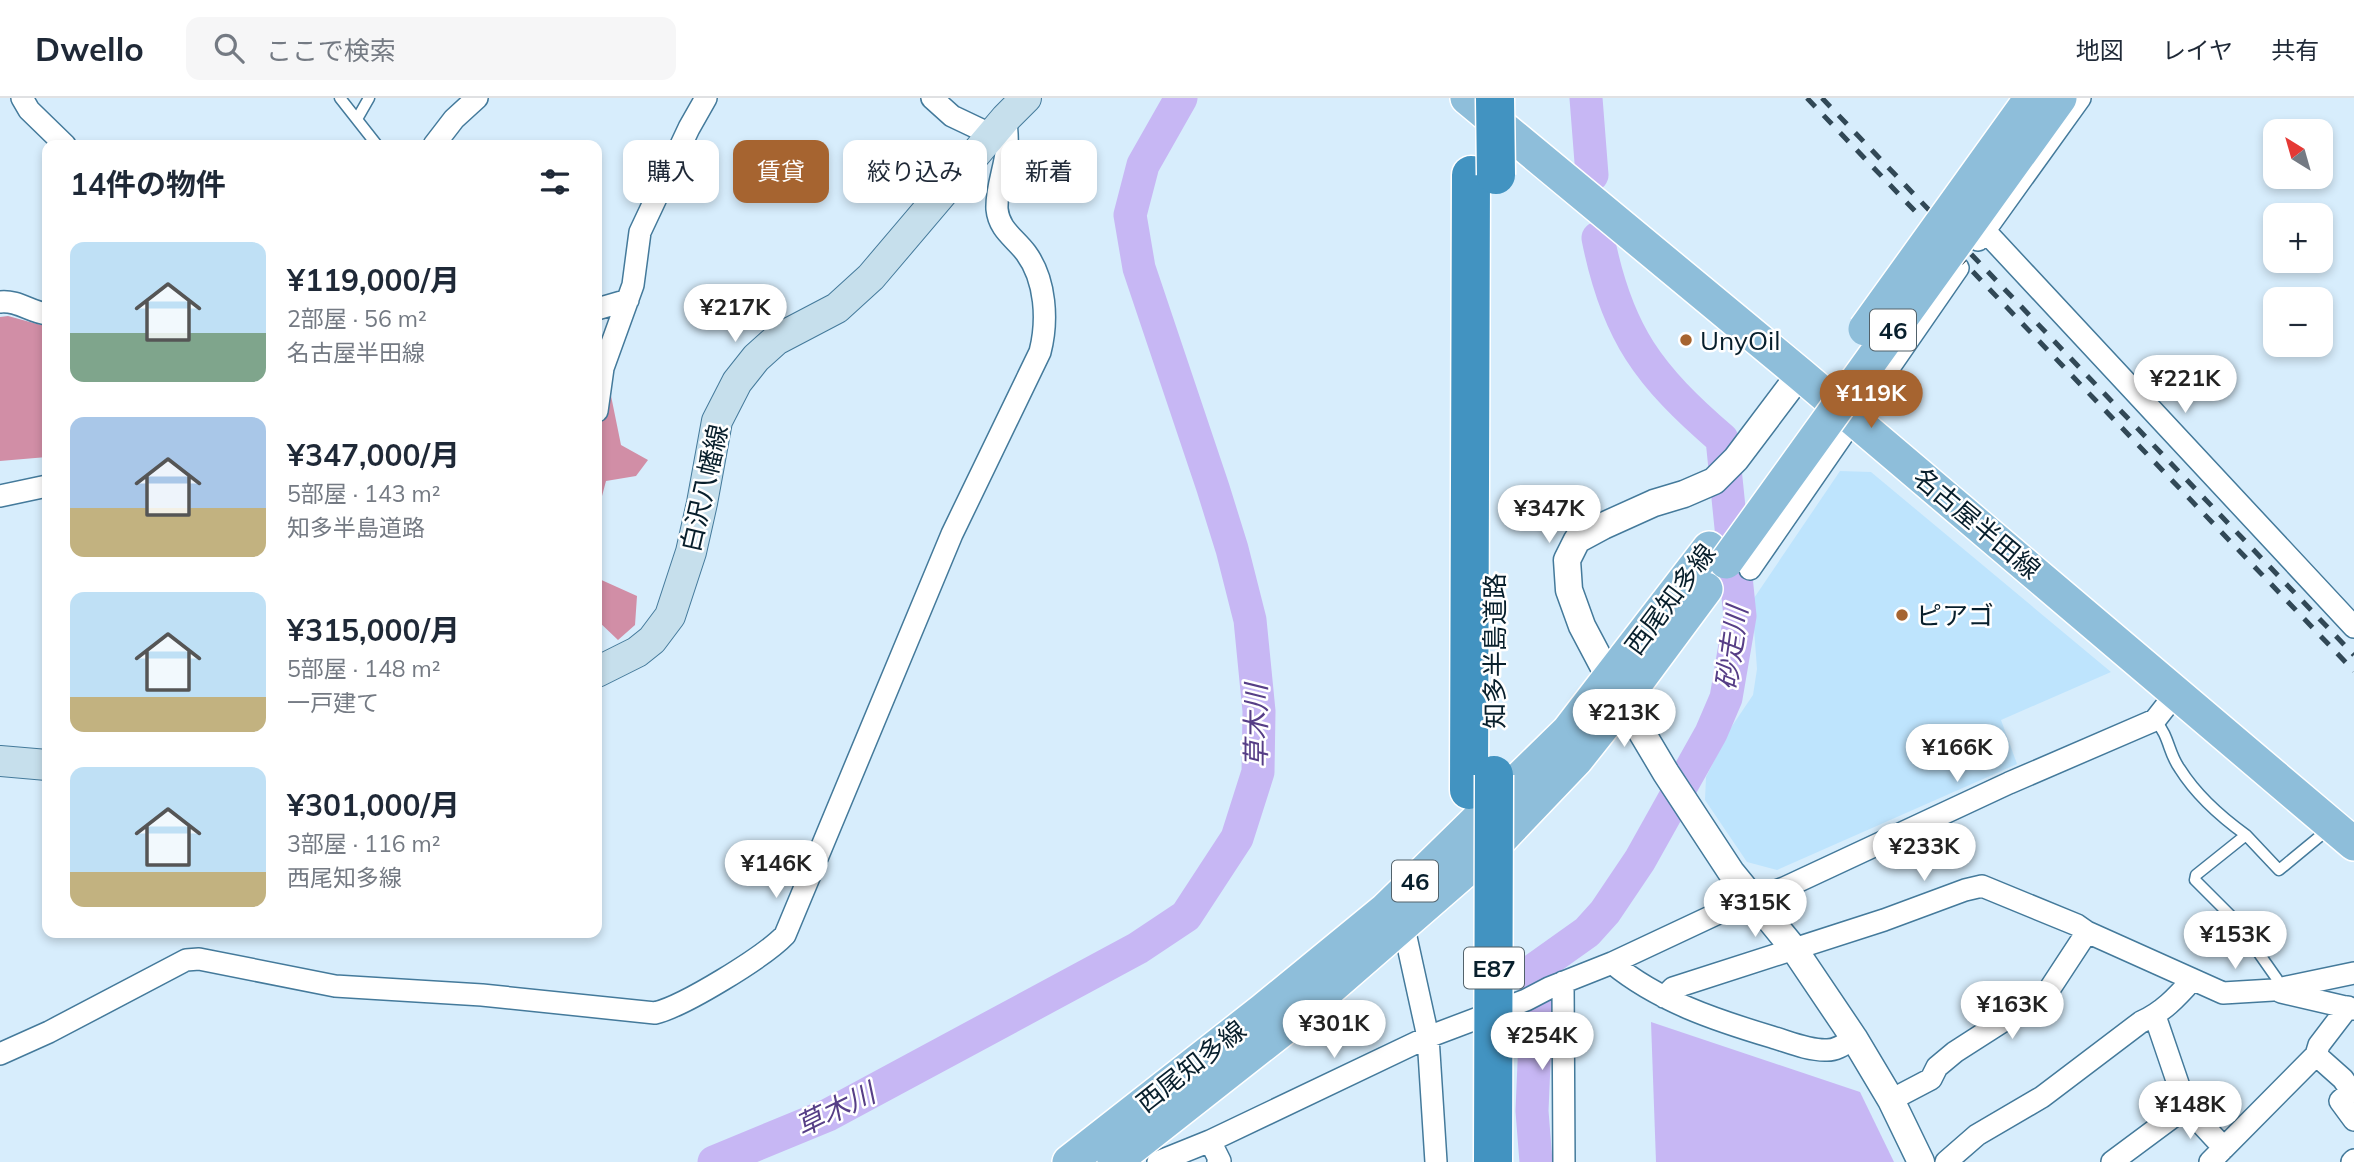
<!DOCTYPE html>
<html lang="ja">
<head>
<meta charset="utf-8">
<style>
  :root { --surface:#fff; --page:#f6f6f7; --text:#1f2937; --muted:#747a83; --line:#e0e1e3; --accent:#a66430 }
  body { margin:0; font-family:Mulish,"Noto Sans JP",sans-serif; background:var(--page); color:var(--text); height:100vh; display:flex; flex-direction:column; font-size:26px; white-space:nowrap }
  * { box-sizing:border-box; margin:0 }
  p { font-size:23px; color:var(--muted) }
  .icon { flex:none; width:38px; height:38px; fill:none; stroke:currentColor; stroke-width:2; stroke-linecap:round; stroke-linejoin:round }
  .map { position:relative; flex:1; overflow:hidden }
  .details { position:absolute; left:42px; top:42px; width:560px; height:798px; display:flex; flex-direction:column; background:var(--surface); border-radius:14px; box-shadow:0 4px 10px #0003 }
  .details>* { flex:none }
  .guide { position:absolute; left:623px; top:42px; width:665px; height:63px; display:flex; gap:14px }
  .needle { width:46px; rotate:323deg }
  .tools { position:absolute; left:2263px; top:21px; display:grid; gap:14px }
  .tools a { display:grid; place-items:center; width:70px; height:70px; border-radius:14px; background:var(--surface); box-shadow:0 4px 10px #0003; font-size:35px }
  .price { position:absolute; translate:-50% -60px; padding:0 16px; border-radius:24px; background:#fff; color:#222; font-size:23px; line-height:46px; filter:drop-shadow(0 2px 4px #0008) }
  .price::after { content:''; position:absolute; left:50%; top:42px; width:21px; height:16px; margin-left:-10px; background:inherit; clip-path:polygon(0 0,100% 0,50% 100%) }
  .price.on { background:var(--accent); color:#fff }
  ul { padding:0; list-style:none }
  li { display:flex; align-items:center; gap:21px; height:175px; padding:0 28px }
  li span { display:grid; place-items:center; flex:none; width:196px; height:140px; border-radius:14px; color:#555 }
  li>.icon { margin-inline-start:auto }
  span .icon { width:84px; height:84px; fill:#fffc; stroke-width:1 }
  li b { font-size:30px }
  h2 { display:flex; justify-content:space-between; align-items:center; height:84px; padding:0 28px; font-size:30px }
  .chip { padding:0 24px; border-radius:14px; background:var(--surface); box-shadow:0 4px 10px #0003; font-size:24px; line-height:63px }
  .chip.on { background:var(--accent); color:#fff }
  header { display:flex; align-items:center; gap:42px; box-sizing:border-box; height:98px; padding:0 35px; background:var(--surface); border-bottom:2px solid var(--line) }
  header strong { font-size:33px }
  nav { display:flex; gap:38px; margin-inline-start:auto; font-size:24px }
  .search { width:490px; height:63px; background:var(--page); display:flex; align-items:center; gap:18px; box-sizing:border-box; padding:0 24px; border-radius:14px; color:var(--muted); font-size:26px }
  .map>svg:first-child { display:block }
  .built { fill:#bee4fd }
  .forest { fill:#d18ea6 }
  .water { fill:#c7b7f4 }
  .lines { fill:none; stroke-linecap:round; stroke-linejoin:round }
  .river { stroke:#c7b7f4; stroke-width:33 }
  .service-casing { stroke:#447a9b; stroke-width:13 }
  .minor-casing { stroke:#447a9b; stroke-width:24 }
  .tertiary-casing { stroke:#447a9b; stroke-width:29 }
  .secondary-casing { stroke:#447a9b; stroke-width:32 }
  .primary-casing { stroke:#fff; stroke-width:36 }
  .motorway-casing { stroke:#fff; stroke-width:41 }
  .service { stroke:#fff; stroke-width:10 }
  .minor { stroke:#fff; stroke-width:21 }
  .tertiary { stroke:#fff; stroke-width:26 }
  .secondary { stroke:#c6dfec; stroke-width:30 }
  .primary { stroke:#8ebeda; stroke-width:33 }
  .motorway { stroke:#4293c1; stroke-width:38 }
  .rail { stroke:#314856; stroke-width:5; stroke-dasharray:12 12; stroke-linecap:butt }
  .primary-bridge-casing { stroke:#fff; stroke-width:36; stroke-linecap:butt }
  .motorway-bridge-casing { stroke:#fff; stroke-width:41; stroke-linecap:butt }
  .primary-bridge { stroke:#8ebeda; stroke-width:33 }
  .motorway-bridge { stroke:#4293c1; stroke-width:38 }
  .poi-dot { fill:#a66430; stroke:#fff; stroke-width:2.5 }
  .labels { text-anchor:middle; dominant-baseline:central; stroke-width:5; stroke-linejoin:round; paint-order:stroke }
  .shield { fill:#fff; stroke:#52626b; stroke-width:2 }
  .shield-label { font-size:24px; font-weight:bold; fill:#081f2c }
  .poi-label { font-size:26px; fill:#081f2c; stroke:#fff; text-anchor:start }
  .street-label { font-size:26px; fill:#081f2c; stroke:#fff }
  .water-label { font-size:28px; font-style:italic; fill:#563e86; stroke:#fff }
</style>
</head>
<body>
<header>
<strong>Dwello</strong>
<div class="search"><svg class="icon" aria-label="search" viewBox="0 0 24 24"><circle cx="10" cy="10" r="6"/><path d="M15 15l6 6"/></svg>ここで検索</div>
<nav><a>地図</a><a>レイヤ</a><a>共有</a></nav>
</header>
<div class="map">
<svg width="2354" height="1064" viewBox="0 0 2354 1064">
  <rect width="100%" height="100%" fill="#d7edfc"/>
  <!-- built -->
  <path class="built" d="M1840 373 1871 374 2111 574 2001 622 2017 666 1777 772 1747 764 1705 702 1706 679 1730 631 1753 597 1757 571 1752 503Z"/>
  <!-- forest -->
  <path class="forest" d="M8 218 41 227 47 225V359L0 363V219Z
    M608 283 621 347 648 362 636 378 606 383 597 417V343Z
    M597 480 637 498 635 527 618 542 597 522Z"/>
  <!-- water -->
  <path class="water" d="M1651 924 1860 994 1894 1064H1656Z"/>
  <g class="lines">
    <!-- river -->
    <path class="river" d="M1586 0 1592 77
      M714 1064 828 1017 1138 850 1186 818 1237 740 1258 674 1259 613 1250 522 1232 451 1213 390 1139 170 1130 117 1143 67 1181 0
      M1536 1064 1532 1013 1536 918 1535 871 1587 834 1605 814 1640 762 1711 635 1726 600 1740 518 1722 341C1649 278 1617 236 1598 140"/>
    <!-- service casing -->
    <g class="service-casing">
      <path id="service" d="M340 0 377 47
        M357 21 369 0
        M2155 622C2170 639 2168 655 2180 671 2197 698 2221 719 2246 737
        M2279 891 2277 881 2237 824 2195 782 2196 777 2246 737 2279 772 2319 739 2329 728"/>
    </g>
    <!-- minor casing -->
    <g class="minor-casing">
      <path id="minor" d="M22 0 29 12 65 47
        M932 0 952 18 992 37
        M434 47 454 21 477 0
        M1985 133 2354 529
        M1978 142 2080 0
        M0 204C18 202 30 214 47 216
        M597 211 628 202
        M597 313 603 270 633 187 640 134 689 30 706 0
        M0 398 47 388
        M1750 471 1958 170
        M1402 828 1406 839 1428 939 1436 1064
        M1612 865C1658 903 1715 922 1772 939 1789 944 1807 952 1825 952 1836 953 1845 946 1854 940
        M1563 884 1564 1064
        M2281 894 2354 911
        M1664 899 1673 890 1884 822 1965 792 1982 788 2077 827 2087 834 2223 895 2273 892 2354 875
        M0 956 49 934 186 862 199 861 335 888 482 897 655 915C684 908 764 859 785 837L952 436 1040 254C1048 223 1046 182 1026 155 1015 140 999 132 997 111 996 89 1006 68 1007 47 1008 38 1006 29 1006 20
        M2316 957 2319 947 2348 909
        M1891 1002 1931 981 1937 969 1955 954 2047 895 2087 834
        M2186 1009 2224 1050
        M1210 1043 1220 1063 1218 1064
        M1158 1064 1210 1043 1428 939 1526 902 1549 890 1612 865 1725 812 1784 790 2009 685 2155 622 2177 594
        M1946 1064 1977 1037 2042 999 2141 924C2162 915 2177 899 2192 882
        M2112 1064 2186 1009 2155 918
        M2210 1064 2316 957 2343 981 2351 993 2340 1003 2354 1022
        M2352 1064 2354 1062"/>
    </g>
    <!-- tertiary casing -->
    <g class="tertiary-casing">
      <path id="tertiary" d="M1800 276 1736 361 1714 383 1684 396 1654 405 1603 428 1577 442 1567 462 1569 492 1582 528 1610 581 1666 675 1731 774 1794 851 1854 940 1891 1002 1921 1064"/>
    </g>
    <!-- secondary casing -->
    <g class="secondary-casing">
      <path id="secondary" d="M597 574 637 554 652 542 670 518 691 454 702 405 717 323 737 284 756 260 776 242 837 210 871 179 1006 20 1026 0
        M0 663 47 667"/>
    </g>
    <!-- primary casing -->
    <g class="primary-casing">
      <path id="primary" d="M1467 0 1800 276 2354 746
        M1069 1064 1263 912 1385 812 1568 633 1709 450
        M1114 1064 1282 932 1496 746 1577 661 1623 603 1706 491"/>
    </g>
    <!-- motorway casing -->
    <g class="motorway-casing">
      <path id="motorway" d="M1469 692 1471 77"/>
    </g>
    <!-- service -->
    <use href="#service" class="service"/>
    <!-- minor -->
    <use href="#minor" class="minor"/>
    <!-- tertiary -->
    <use href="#tertiary" class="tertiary"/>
    <!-- secondary -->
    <use href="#secondary" class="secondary"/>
    <!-- primary -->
    <use href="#primary" class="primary"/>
    <!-- motorway -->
    <use href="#motorway" class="motorway"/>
    <!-- rail -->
    <path class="rail" d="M1807 0 2354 573
      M1822 0 2354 557"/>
    <!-- primary-bridge casing -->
    <g class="primary-bridge-casing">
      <path id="primary-bridge" d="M1865 231 2031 0
        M1726 464 2060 0"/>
    </g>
    <!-- motorway-bridge casing -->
    <g class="motorway-bridge-casing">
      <path id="motorway-bridge" d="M1495 0 1496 77
        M1493 1064 1494 677"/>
    </g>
    <!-- primary-bridge -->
    <use href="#primary-bridge" class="primary-bridge"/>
    <!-- motorway-bridge -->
    <use href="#motorway-bridge" class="motorway-bridge"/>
  </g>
  <!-- markers -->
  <g class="poi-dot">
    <circle cx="1686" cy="242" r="7"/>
    <circle cx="1902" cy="517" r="7"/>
  </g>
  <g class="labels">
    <!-- shield labels -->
    <g class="shield">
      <rect x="1870" y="211.5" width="46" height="41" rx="5"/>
      <rect x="1392" y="762.5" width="46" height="41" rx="5"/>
      <rect x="1464" y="849.5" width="60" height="41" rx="5"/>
    </g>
    <g class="shield-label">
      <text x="1893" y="232">46</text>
      <text x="1415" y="783">46</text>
      <text x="1494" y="870">E87</text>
    </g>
    <!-- poi labels -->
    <g class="poi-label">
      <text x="1700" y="242">UnyOil</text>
      <text x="1916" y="517">ピアゴ</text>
    </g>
    <!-- street labels -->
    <g class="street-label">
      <text transform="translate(704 390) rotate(-77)">白沢八幡線</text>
      <text transform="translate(1977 425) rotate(40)">名古屋半田線</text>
      <text transform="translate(1670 501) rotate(-53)">西尾知多線</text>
      <text transform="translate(1494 553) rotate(-90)">知多半島道路</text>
      <text transform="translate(1191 968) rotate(-38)">西尾知多線</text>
    </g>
    <!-- water labels -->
    <g class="water-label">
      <text transform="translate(1731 550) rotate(-82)">砂走川</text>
      <text transform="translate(1255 628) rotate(-90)">草木川</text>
      <text transform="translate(835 1011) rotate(-26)">草木川</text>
    </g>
  </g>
</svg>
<div class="tools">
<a><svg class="needle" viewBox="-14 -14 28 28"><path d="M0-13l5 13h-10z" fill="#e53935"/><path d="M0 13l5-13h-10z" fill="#747a83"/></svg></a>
<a>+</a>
<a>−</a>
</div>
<b class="price" style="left:735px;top:246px">¥217K</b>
<b class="price" style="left:2185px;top:317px">¥221K</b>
<b class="price on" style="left:1871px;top:332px">¥119K</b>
<b class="price" style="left:1549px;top:447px">¥347K</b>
<b class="price" style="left:1624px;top:651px">¥213K</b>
<b class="price" style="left:1957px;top:686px">¥166K</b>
<b class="price" style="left:1924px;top:785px">¥233K</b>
<b class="price" style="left:776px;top:802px">¥146K</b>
<b class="price" style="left:1755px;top:841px">¥315K</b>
<b class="price" style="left:2235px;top:873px">¥153K</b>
<b class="price" style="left:2012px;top:943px">¥163K</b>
<b class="price" style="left:1334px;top:962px">¥301K</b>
<b class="price" style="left:1542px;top:974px">¥254K</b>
<b class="price" style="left:2190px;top:1043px">¥148K</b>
<div class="guide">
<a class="chip">購入</a>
<a class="chip on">賃貸</a>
<a class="chip">絞り込み</a>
<a class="chip">新着</a>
</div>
<section class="details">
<h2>14件の物件<svg class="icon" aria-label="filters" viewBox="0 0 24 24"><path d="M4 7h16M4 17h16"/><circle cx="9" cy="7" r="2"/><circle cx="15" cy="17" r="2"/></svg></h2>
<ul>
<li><span style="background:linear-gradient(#bfe0f5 65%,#7fa58c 0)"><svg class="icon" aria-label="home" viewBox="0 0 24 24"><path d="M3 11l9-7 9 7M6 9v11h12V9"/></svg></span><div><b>¥119,000/月</b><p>2部屋 · 56 m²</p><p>名古屋半田線</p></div></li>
<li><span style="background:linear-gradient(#a9c7e8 65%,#c2b280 0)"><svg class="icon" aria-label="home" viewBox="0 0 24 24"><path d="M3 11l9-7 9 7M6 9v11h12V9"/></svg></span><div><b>¥347,000/月</b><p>5部屋 · 143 m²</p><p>知多半島道路</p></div></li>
<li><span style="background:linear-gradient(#bfe0f5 75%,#c2b280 0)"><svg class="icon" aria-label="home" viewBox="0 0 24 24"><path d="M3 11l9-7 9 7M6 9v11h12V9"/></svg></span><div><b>¥315,000/月</b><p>5部屋 · 148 m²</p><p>一戸建て</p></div></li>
<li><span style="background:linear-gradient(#bfe0f5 75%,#c2b280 0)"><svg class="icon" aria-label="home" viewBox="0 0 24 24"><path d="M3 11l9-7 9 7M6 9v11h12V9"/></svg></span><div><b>¥301,000/月</b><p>3部屋 · 116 m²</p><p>西尾知多線</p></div></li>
</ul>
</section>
</div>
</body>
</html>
